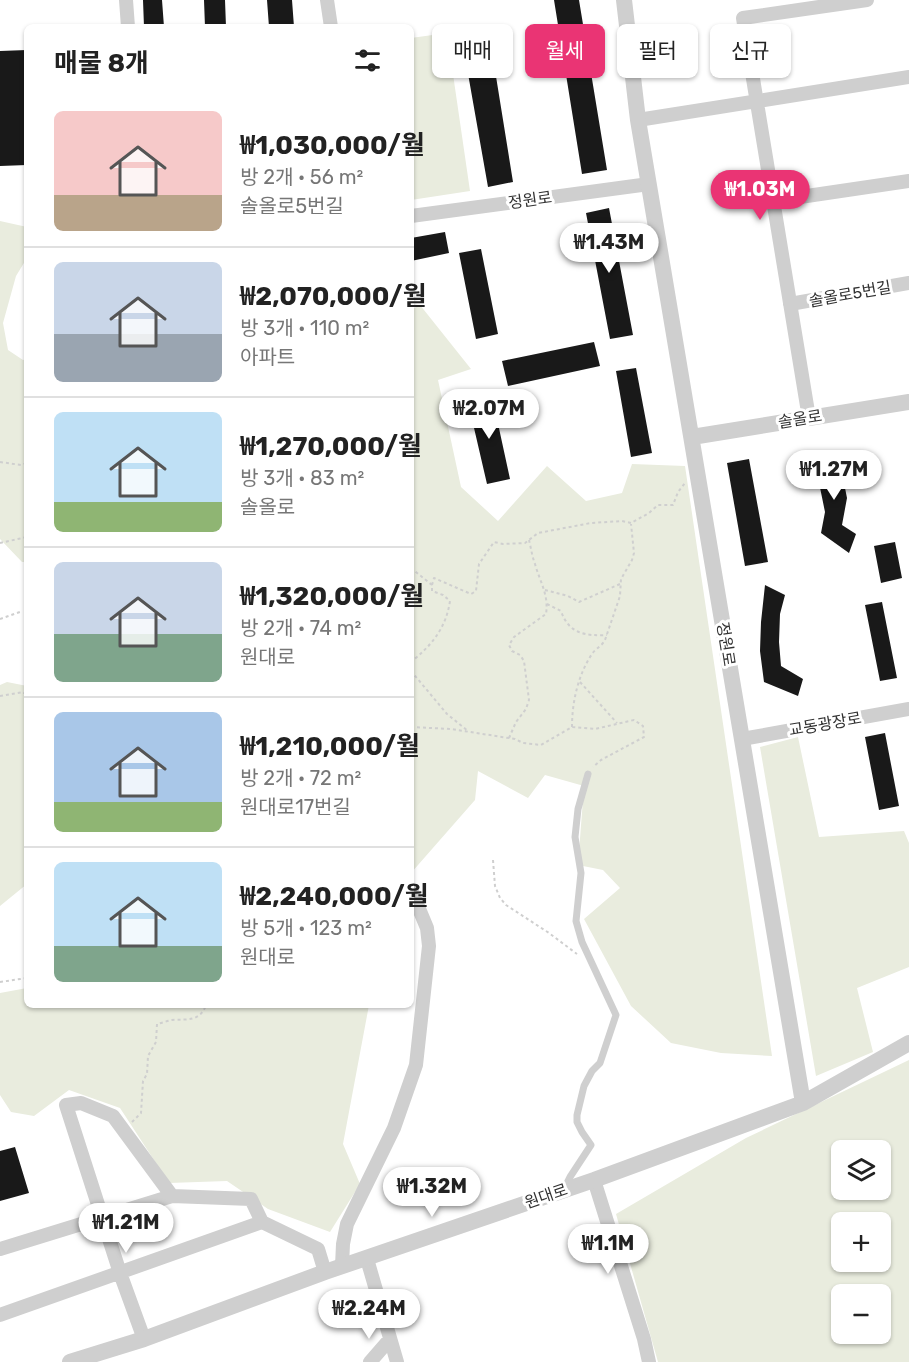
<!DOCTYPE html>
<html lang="ko">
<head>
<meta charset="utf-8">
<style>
  :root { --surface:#fff; --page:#f2f2f2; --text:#222; --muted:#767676; --line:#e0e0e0; --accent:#ea3474 }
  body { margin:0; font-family:Rubik,"Noto Sans KR",sans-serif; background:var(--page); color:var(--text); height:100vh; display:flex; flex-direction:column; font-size:22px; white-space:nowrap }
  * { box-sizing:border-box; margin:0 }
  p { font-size:20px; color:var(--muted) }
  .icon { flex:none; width:33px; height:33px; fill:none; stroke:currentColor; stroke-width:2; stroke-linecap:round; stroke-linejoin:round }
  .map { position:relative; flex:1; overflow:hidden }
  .drawer { position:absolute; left:24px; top:24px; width:390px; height:984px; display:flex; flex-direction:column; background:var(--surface); border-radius:9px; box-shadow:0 2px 4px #0004 }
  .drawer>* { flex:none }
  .banner { position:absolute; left:432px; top:24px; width:387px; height:54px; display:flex; gap:12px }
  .controls { position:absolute; left:831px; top:1140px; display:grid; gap:12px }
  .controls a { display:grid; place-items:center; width:60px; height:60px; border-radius:9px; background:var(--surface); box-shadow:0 2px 4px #0004; font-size:30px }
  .price { position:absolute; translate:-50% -51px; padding:0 14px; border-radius:21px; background:#fff; color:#222; font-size:20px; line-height:39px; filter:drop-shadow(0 2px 3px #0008) }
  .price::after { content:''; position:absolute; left:50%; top:36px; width:18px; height:14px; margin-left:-9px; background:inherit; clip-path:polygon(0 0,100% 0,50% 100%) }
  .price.current { background:var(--accent); color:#fff }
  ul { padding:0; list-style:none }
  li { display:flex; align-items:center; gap:18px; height:150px; padding:0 30px }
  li+li { border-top:2px solid var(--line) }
  li span { display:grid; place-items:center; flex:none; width:168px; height:120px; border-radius:9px; color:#555 }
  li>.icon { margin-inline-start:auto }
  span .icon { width:72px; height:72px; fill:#fffc; stroke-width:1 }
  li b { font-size:26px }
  h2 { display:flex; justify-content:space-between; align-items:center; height:72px; padding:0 30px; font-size:26px }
  .chip { padding:0 21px; border-radius:9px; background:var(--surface); box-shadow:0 2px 4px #0004; font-size:21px; line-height:54px }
  .chip.current { background:var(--accent); color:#fff }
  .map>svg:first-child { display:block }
  .green { fill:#e9ecde; fill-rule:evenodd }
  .building { fill:#191919 }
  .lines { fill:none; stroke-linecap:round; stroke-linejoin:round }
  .path { stroke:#cfcfcf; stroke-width:2; stroke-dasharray:3 3; stroke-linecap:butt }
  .service { stroke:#cfcfcf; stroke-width:7 }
  .minor { stroke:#cfcfcf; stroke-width:14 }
  .tertiary { stroke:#cfcfcf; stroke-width:16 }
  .labels { text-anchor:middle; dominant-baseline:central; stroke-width:6; stroke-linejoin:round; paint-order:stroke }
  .street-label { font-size:16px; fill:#323232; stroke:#fff }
</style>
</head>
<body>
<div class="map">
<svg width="909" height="1362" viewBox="0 0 909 1362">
  <rect width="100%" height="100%" fill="#fff"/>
  <!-- green -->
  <path class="green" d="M447 33 470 191 411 200V38Z
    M0 221 27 227V258L16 276 3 323 8 350 23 360 27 359V562H22L0 539Z
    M420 305 471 369 438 380 461 487 498 521 547 466 586 501 622 493 632 464 685 466 772 1056 721 1053 671 1043 631 1006 584 919 620 888 603 870 578 865 584 786 545 775 528 798 478 771 475 800 411 873V310Z
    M7 682 27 686V884L0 906V685Z
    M798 737 819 837 904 831 909 843V967L857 988 873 1052 816 1076 760 747Z
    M27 988V1005H369L343 1144 360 1184 330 1232 268 1209 227 1181 169 1183 120 1108 69 1090 34 1116 11 1112 0 1095V993Z
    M909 1060V1362H658L616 1214 746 1138ZM842 1150H880V1190H842ZM842 1222H880V1262H842ZM842 1294H880V1334H842Z"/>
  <!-- building -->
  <path class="building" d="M143 0H162L164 27H144Z
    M204 0H225L226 27H205Z
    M267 0H292L294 27H269Z
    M554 0H579L607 170 582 174Z
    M27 50V165L0 166V51Z
    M494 64 513 182 488 187 467 68Z
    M609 208 633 335 610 339 586 213Z
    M445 232 449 253 411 261V238Z
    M481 249 498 334 476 339 459 253Z
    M594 342 600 366 508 386 502 361Z
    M636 368 652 453 631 457 616 371Z
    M492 396 510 479 487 484 468 402Z
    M833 453 842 473 847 498 842 525 856 534 849 553 821 533 825 512 814 458Z
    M749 459 768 562 745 566 727 463Z
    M895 542 902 578 881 583 874 546Z
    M765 585 785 595 780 614 779 642 781 666 803 679 798 696 764 682 760 651 761 622Z
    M882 602 897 678 880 681 865 605Z
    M885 733 899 806 879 810 865 737Z
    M15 1147 29 1193 0 1201V1151Z"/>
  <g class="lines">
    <!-- path -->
    <path class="path" d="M0 462 21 465 27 463
      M0 543 27 537
      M411 568 432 585V591L443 595 450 601C446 628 432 645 411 662
      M432 585 434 578 471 594 476 591 479 564 494 542 503 544 525 543 538 533 591 523 622 521 631 523 649 513 658 505H673L678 492 685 483
      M545 590 568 596 579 602 620 584
      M547 604 561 611C569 634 585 636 607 635
      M0 619 20 612
      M411 671 447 714 468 731
      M580 682 617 723
      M0 696 23 692 27 695
      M411 727 451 729 515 739 523 743 541 745 572 727 595 729 634 720 643 726 644 737 601 760 593 767
      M572 727C572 702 578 675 592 654 596 648 602 646 605 640L620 596 621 579 632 560 634 553 631 524
      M509 738 516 722 526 709 529 700 524 661 520 655 512 651 509 645 514 637 546 614C549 595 540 582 535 564 532 556 531 548 529 540
      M493 860 495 886 500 898 506 905 549 933 577 954
      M0 982 27 978
      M132 1122 141 1113 143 1081 147 1074 148 1056 156 1042 157 1024C162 1023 167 1021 172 1020 187 1019 200 1022 206 1005"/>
    <!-- service -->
    <path class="service" d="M565 1187 570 1177 591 1145 582 1132 577 1122V1115L584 1086 592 1071 600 1063 616 1015 582 942 576 921 581 873 575 837 578 809 588 774"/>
    <!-- minor -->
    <path class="minor" d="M126 0 128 27
      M327 0 331 27
      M638 120 909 77
      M773 201 909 181
      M411 216 649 184
      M790 304 909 283
      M809 418 743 18 867 0
      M742 739 909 709
      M594 1180 644 1339 649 1362
      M0 1249 172 1196 251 1199 262 1222 318 1249 325 1272
      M367 1259 397 1362
      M342 1266 343 1244 347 1224 394 1128 416 1065 429 946 427 928 412 892
      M0 1315 262 1222
      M144 1339 120 1273 66 1105 81 1103 113 1116 172 1196
      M370 1362 390 1339"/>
    <!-- tertiary -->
    <path class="tertiary" d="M624 0 638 120 803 1103
      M692 437 909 402
      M70 1362 144 1339 325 1272 594 1180 803 1103 909 1043"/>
  </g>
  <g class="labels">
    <!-- street labels -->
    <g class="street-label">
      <text transform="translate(530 200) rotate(-8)">정원로</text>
      <text transform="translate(850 294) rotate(-10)">솔올로5번길</text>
      <text transform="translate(800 419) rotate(-9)">솔올로</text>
      <text transform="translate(726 644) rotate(81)">정원로</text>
      <text transform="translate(825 724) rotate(-10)">교동광장로</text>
      <text transform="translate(546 1196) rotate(-19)">원대로</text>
    </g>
  </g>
</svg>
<div class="controls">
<a><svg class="icon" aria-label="layers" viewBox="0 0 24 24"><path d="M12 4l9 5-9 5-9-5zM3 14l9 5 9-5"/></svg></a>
<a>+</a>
<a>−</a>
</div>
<b class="price current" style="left:760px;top:221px">₩1.03M</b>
<b class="price" style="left:609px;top:274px">₩1.43M</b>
<b class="price" style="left:489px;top:440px">₩2.07M</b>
<b class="price" style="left:834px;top:501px">₩1.27M</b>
<b class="price" style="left:432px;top:1218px">₩1.32M</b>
<b class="price" style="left:126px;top:1254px">₩1.21M</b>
<b class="price" style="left:608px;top:1275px">₩1.1M</b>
<b class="price" style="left:369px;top:1340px">₩2.24M</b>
<div class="banner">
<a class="chip">매매</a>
<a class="chip current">월세</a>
<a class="chip">필터</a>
<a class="chip">신규</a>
</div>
<section class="drawer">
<h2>매물 8개<svg class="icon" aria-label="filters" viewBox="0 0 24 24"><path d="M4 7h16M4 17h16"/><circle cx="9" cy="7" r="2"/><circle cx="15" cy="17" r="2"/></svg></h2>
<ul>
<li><span style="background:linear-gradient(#f6c9c9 70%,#b9a48a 0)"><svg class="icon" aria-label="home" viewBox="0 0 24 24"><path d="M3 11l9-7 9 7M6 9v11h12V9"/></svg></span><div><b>₩1,030,000/월</b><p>방 2개 · 56 m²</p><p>솔올로5번길</p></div></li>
<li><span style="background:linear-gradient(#c9d6e8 60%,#9aa5b1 0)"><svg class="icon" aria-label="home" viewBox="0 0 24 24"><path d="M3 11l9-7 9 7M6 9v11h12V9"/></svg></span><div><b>₩2,070,000/월</b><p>방 3개 · 110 m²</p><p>아파트</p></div></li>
<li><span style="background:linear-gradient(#bfe0f5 75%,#8fb573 0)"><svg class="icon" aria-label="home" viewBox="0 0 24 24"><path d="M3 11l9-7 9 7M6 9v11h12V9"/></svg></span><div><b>₩1,270,000/월</b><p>방 3개 · 83 m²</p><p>솔올로</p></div></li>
<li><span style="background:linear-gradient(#c9d6e8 60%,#7fa58c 0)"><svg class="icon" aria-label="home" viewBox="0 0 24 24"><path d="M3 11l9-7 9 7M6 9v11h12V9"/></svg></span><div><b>₩1,320,000/월</b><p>방 2개 · 74 m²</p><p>원대로</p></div></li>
<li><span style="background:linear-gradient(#a9c7e8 75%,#8fb573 0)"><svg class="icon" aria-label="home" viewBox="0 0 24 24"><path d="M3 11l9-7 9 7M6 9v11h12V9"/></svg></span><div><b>₩1,210,000/월</b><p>방 2개 · 72 m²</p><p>원대로17번길</p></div></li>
<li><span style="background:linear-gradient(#bfe0f5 70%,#7fa58c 0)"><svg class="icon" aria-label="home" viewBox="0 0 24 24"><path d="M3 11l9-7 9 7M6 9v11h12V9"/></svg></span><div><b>₩2,240,000/월</b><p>방 5개 · 123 m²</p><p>원대로</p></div></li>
</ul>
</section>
</div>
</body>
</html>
